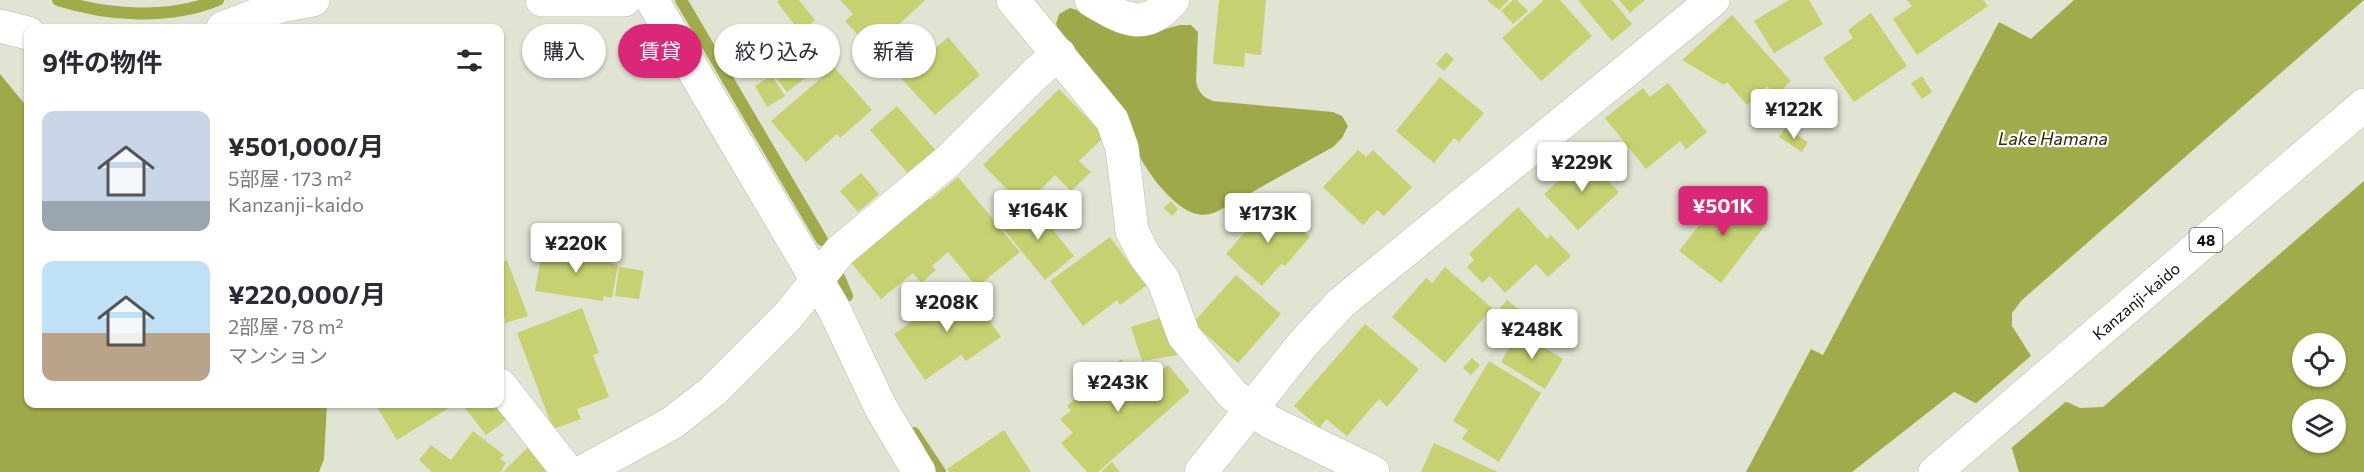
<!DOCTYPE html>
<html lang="ja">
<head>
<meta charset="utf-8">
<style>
  :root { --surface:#fff; --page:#f7f7f7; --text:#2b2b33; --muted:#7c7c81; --accent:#db2777 }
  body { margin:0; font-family:Commissioner,"Noto Sans JP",sans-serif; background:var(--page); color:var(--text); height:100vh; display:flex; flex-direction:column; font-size:22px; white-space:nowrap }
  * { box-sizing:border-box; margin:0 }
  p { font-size:20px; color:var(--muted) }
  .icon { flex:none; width:33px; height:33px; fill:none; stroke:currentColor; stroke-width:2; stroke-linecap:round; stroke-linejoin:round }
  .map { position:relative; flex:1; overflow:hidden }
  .side { position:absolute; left:24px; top:24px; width:480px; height:384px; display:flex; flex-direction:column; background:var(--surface); border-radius:12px; box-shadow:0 2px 4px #0004 }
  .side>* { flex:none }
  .guide { position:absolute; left:522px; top:24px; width:570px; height:54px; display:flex; gap:12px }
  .controls { position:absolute; left:2292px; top:333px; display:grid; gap:12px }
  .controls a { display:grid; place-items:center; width:54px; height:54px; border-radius:50%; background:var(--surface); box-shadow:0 2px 4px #0004; font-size:30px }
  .price { position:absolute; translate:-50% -51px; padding:0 14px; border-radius:6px; background:#fff; color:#222; font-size:20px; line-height:39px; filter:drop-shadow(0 2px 3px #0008) }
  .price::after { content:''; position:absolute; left:50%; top:36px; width:18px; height:14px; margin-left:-9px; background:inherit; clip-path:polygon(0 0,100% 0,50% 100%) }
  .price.selected { background:var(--accent); color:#fff }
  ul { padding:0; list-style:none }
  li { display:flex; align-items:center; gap:18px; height:150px; padding:0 18px }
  li span { display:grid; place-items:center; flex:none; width:168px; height:120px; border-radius:12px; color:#555 }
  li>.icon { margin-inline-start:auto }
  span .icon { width:72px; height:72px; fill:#fffc; stroke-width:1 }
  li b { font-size:26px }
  h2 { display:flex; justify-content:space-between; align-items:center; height:72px; padding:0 18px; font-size:26px }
  .tag { padding:0 21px; border-radius:27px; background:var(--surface); box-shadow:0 2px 4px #0004; font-size:21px; line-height:54px }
  .tag.selected { background:var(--accent); color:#fff }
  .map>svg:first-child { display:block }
  .forest { fill:#a0a94a }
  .water { fill:#a2ab4c; fill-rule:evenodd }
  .pier { fill:#e1e4d2 }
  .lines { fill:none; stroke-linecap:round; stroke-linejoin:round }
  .stream { stroke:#a2ab4c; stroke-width:12 }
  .building { fill:#c7d172 }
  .minor-casing { stroke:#b7baa8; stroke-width:34 }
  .major-casing { stroke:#b7baa8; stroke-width:34 }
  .minor { stroke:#fff; stroke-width:33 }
  .major { stroke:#fff; stroke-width:33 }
  .labels { text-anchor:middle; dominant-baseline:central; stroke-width:4.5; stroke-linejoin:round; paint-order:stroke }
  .shield { fill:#fff; stroke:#565753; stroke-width:1.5 }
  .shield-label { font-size:15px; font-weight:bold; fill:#0e0f09 }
  .street-label { font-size:16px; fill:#0e0f09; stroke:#fff }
  .water-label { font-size:18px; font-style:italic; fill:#2c2f06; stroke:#fff }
</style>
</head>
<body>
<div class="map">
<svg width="2364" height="472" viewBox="0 0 2364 472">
  <rect width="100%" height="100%" fill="#e1e4d2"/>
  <!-- forest -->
  <path class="forest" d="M1070 8 1150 33 1180 25H1191L1198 32 1196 82C1199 93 1203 97 1213 101L1333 112 1342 116 1348 126 1342 138 1333 147 1216 212C1208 215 1201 216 1193 213 1172 206 1143 168 1136 148L1060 33 1056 24 1059 14Z
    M0 74 28 108V404H327L324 459 319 472H0Z"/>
  <!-- water -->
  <path class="water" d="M2074 0H2364L2021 301 2012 313V326L2058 398 2080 408 2103 407 2364 181V472H2019L2012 449 1981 406 1954 392 1852 472H1746L1811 349 1823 355 1999 22 2031 39ZM2302 344H2336V376H2302ZM2302 410H2336V442H2302Z"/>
  <!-- pier -->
  <path class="pier" d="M2032 355 2060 395 2069 399 2009 450 1979 408 1974 405Z"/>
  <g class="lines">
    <!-- stream -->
    <path class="stream" d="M58 0C109 16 168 20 218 0
      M681 0 822 240
      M839 277 847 296
      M914 433 940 472"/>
  </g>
  <!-- building -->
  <path class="building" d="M780 0H799L815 20 800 32 777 2Z
    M840 0H925L872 50 845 21 853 14Z
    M1219 0H1266L1261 55 1245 53 1244 67 1213 64Z
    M1487 0H1509L1499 10Z
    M1513 0H1517L1528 11 1513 24 1501 11Z
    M1544 0H1560L1592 36 1541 81 1502 38Z
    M1578 0H1612L1632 24 1612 41Z
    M1619 0H1645L1630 13Z
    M1789 0H1809L1823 24 1774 53 1754 21Z
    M1907 0H1983L1988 6 1917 55 1893 19 1912 6Z
    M1871 13 1907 66 1854 102 1823 58 1853 38 1848 30Z
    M1732 15 1791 81 1776 95 1767 86 1747 105 1727 82 1724 85 1682 60Z
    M772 31 782 43 768 54 758 43Z
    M948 37 980 75 935 115 901 78Z
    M783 47 807 77 787 92 763 61Z
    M1446 52 1454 59 1444 71 1436 64Z
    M834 67 872 110 840 138 837 134 806 162 771 121Z
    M772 75 785 96 767 107 755 86Z
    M1922 76 1932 92 1922 99 1911 83Z
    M1440 77 1484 113 1459 142 1454 138 1434 163 1396 131Z
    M1668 83 1707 132 1686 149 1680 141 1646 169 1605 118 1643 88 1650 97Z
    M1059 89 1105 136 1079 161 1091 172 1071 191 1055 175 1024 206 983 165Z
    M897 106 938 153 911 177 870 130Z
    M1785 128 1808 142 1802 152 1779 137Z
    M1358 150 1366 157 1373 150 1412 187 1384 216 1377 210 1363 225 1323 187Z
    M1585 156 1619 192 1578 230 1544 194Z
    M861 173 879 194 858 212 840 191Z
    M958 177 1020 252 977 287 948 252 932 266 936 270 921 283 913 273 881 299 849 260 927 196 930 200Z
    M1726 191 1767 223 1721 283 1679 251Z
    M1171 201 1178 209 1172 216 1164 208Z
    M1030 202 1074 256 1045 280 1001 226Z
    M1271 202 1310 237 1285 266 1281 264 1262 286 1226 254Z
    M1518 207 1547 239 1551 235 1571 256 1548 277 1536 264 1505 293 1490 276 1482 283 1467 267 1474 260 1469 254Z
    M1110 237 1146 286 1120 305 1117 300 1083 326 1050 281Z
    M543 246 610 257 609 263 618 265 612 298 603 296V301L535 291Z
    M507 260 528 316 506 323 504 315 500 317V264Z
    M619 267 644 271 639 299 615 296Z
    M1445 267 1492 308 1445 363 1392 317 1426 278 1432 283Z
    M1236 275 1281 314 1238 363 1193 323Z
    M965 285 1001 337 966 361 961 355 925 380 894 334Z
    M1507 300 1524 314 1514 326 1497 312Z
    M582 308 599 353 593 355 609 397 577 409 581 419 553 429 517 333Z
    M1166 316 1178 355 1142 361 1131 327Z
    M1365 324 1419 369 1387 407 1379 399 1347 436 1326 419 1320 428 1294 406Z
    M1518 332 1563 359 1545 389 1501 362Z
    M1472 358 1480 365 1471 375 1463 368Z
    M1121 359 1144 385 1168 365 1190 391 1098 472H1087L1061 443 1073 433 1060 419 1071 411 1067 406Z
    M1489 361 1541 393 1499 462 1462 439 1468 430 1453 421Z
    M375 404H446L449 408 397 440Z
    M462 404H500L513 415 486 435Z
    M1004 430 1031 472H949L947 469Z
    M473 431 504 455 500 459 506 463 501 472H432L419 460 431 445 451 460Z
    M1434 443 1498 472H1421Z
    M530 445 547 472H503Z
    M1112 462 1120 472H1101Z"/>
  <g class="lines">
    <!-- minor casing -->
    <g class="minor-casing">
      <path id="minor" d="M542 0H624
        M652 0 834 309 881 408 919 472
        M1013 0 1112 120 1122 148 1132 231 1145 256 1163 279 1184 336 1233 395 1270 422 1373 472
        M1091 0C1124 19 1144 33 1173 0
        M0 26 28 33
        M223 28 280 6 313 0
        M500 385 568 472
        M582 472 672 423 713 391 788 316 840 251 948 161 1035 74 1059 54
        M1201 472 1302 345 1341 303 1713 0"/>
    </g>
    <!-- major casing -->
    <g class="major-casing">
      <g id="major">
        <path id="s1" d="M1935 472 2364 105"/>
      </g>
    </g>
    <!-- minor -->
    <use href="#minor" class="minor"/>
    <!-- major -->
    <use href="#major" class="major"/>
  </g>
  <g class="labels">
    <!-- shield labels -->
    <rect class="shield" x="2189.5" y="228" width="33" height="24" rx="4.5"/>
    <g class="shield-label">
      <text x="2206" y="240">48</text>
    </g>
    <!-- street labels -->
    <g class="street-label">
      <text stroke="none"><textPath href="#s1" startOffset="264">Kanzanji-kaido</textPath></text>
    </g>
    <!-- water labels -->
    <g class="water-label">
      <text x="2053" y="138">Lake Hamana</text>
    </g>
  </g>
</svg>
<div class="controls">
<a><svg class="icon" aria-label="locate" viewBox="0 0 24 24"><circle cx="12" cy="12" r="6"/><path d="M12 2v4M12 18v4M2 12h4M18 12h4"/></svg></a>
<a><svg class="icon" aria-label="layers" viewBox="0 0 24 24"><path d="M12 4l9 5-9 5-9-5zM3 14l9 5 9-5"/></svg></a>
</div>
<b class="price" style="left:1794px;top:140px">¥122K</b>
<b class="price" style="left:1582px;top:193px">¥229K</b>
<b class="price selected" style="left:1723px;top:237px">¥501K</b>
<b class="price" style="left:1038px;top:241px">¥164K</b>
<b class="price" style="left:1268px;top:244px">¥173K</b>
<b class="price" style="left:576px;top:274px">¥220K</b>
<b class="price" style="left:947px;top:333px">¥208K</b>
<b class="price" style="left:1532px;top:360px">¥248K</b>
<b class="price" style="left:1118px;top:413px">¥243K</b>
<div class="guide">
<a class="tag">購入</a>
<a class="tag selected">賃貸</a>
<a class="tag">絞り込み</a>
<a class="tag">新着</a>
</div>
<section class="side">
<h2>9件の物件<svg class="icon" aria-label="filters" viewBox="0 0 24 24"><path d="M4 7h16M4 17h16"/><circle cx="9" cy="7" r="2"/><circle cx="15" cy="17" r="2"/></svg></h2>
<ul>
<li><span style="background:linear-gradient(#c9d6e8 75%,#9aa5b1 0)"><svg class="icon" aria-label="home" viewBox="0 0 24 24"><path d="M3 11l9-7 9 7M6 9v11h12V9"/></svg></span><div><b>¥501,000/月</b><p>5部屋 · 173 m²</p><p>Kanzanji-kaido</p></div></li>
<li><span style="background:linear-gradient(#bfe0f5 60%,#b9a48a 0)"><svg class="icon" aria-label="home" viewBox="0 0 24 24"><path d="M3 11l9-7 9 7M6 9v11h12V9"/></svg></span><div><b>¥220,000/月</b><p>2部屋 · 78 m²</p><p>マンション</p></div></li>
</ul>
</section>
</div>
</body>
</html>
